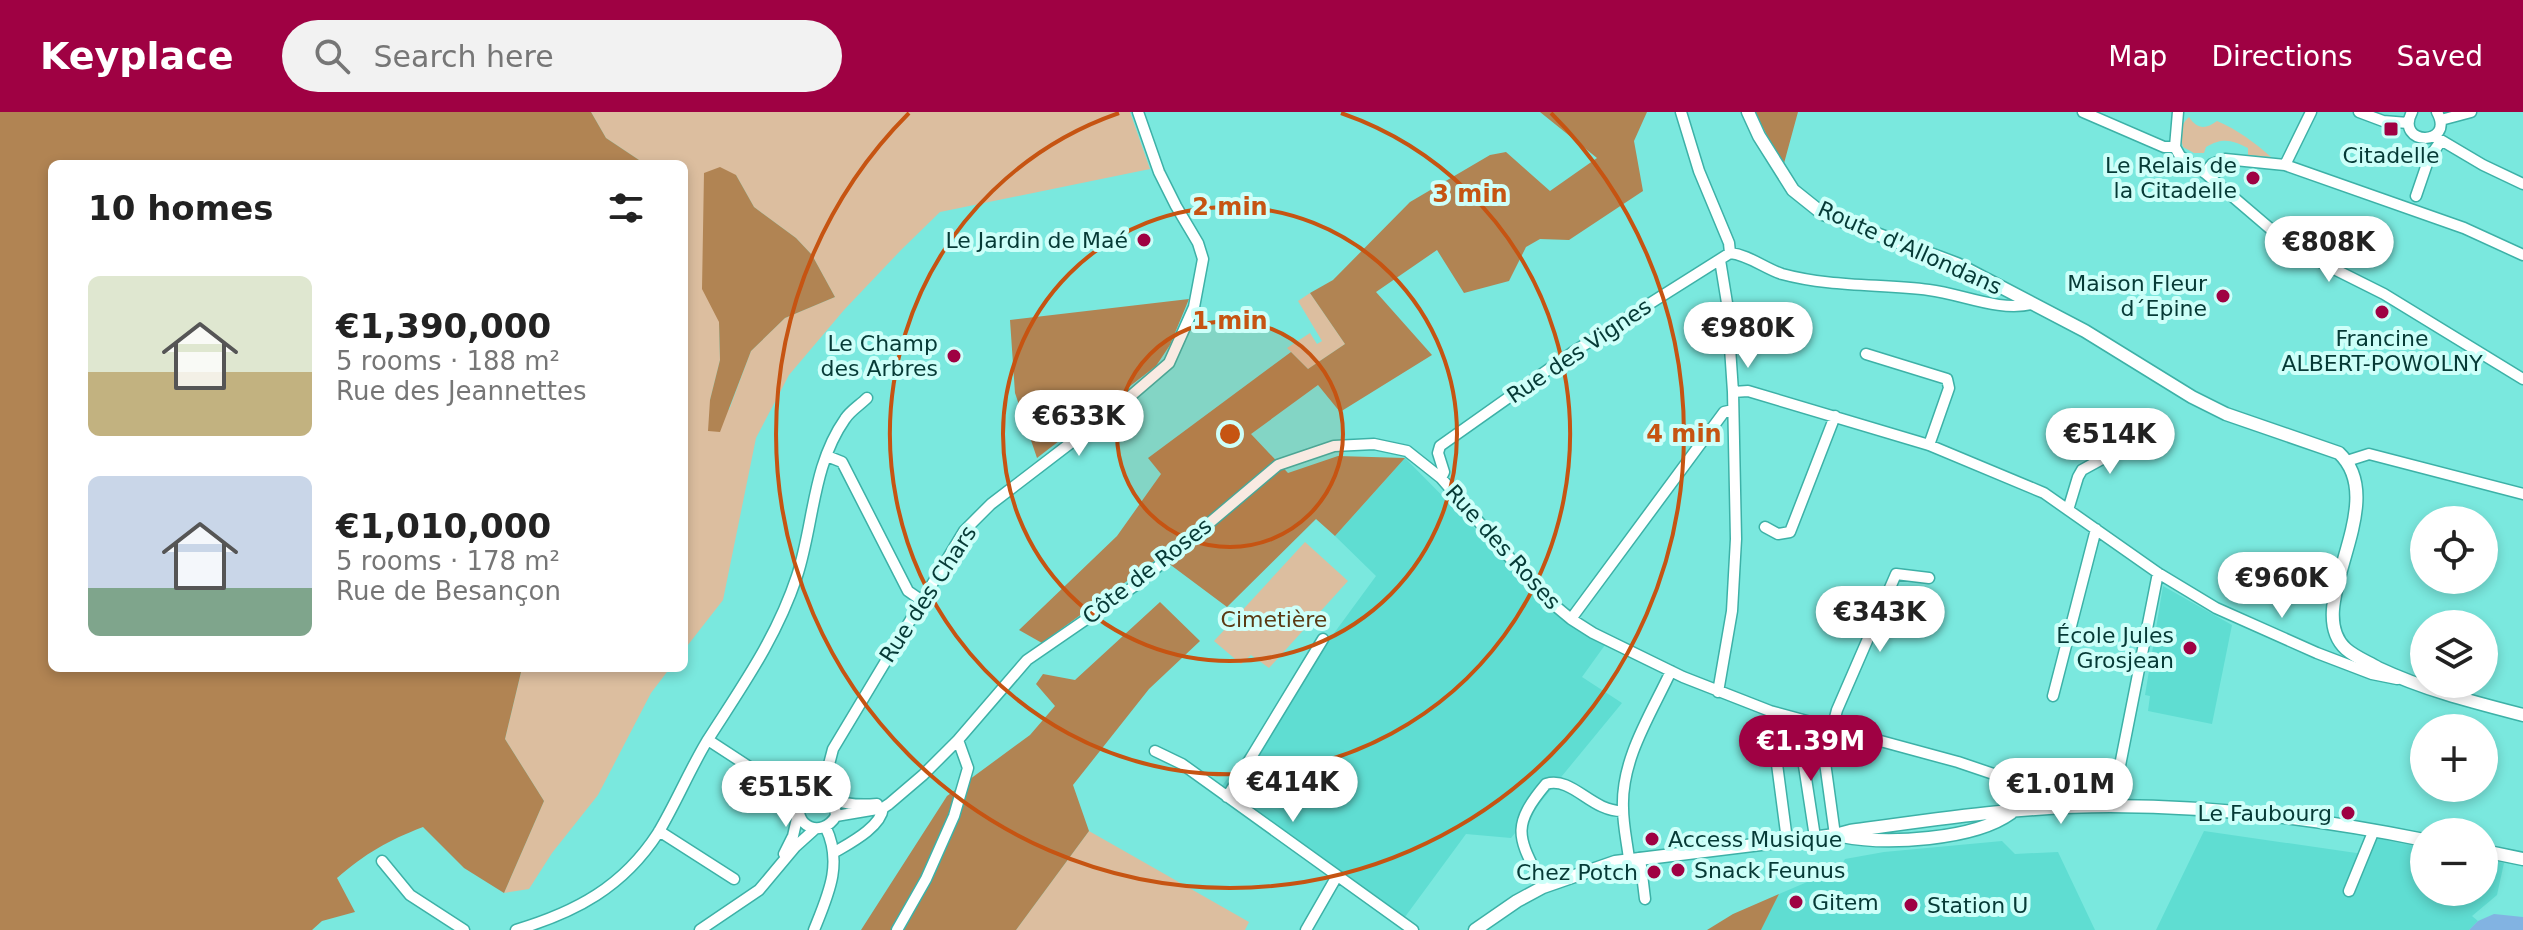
<!DOCTYPE html>
<html lang="en">
<head>
<meta charset="utf-8">
<style>
  :root { --surface:#fff; --page:#f2f2f2; --text:#222; --muted:#767676; --accent:#9f0143 }
  body { margin:0; font-family:"DejaVu Sans",sans-serif; background:var(--page); color:var(--text); height:100vh; display:flex; flex-direction:column; font-size:30px; white-space:nowrap }
  * { box-sizing:border-box; margin:0 }
  p { font-size:26px; color:var(--muted) }
  .icon { flex:none; width:44px; height:44px; fill:none; stroke:currentColor; stroke-width:2; stroke-linecap:round; stroke-linejoin:round }
  .map { position:relative; flex:1; overflow:hidden }
  .details { position:absolute; left:48px; top:48px; width:640px; height:512px; display:flex; flex-direction:column; background:var(--surface); border-radius:12px; box-shadow:0 4px 12px #0003 }
  .details>* { flex:none }
  .fabs { position:absolute; left:2410px; top:394px; display:grid; gap:16px }
  .fabs a { display:grid; place-items:center; width:88px; height:88px; border-radius:50%; background:var(--surface); box-shadow:0 4px 12px #0003; font-size:40px }
  .price { position:absolute; translate:-50% -68px; padding:0 18px; border-radius:28px; background:#fff; color:#222; font-size:26px; line-height:52px; filter:drop-shadow(0 2px 4px #0008) }
  .price::after { content:''; position:absolute; left:50%; top:48px; width:24px; height:18px; margin-left:-12px; background:inherit; clip-path:polygon(0 0,100% 0,50% 100%) }
  .price.on { background:var(--accent); color:#fff }
  ul { padding:0; list-style:none }
  li { display:flex; align-items:center; gap:24px; height:200px; padding:0 40px }
  li span { display:grid; place-items:center; flex:none; width:224px; height:160px; border-radius:12px; color:#555 }
  li>.icon { margin-inline-start:auto }
  span .icon { width:96px; height:96px; fill:#fffc; stroke-width:1 }
  li b { font-size:34px }
  h2 { display:flex; justify-content:space-between; align-items:center; height:96px; padding:0 40px; font-size:34px }
  header { display:flex; align-items:center; gap:48px; box-sizing:border-box; height:112px; padding:0 40px; background:var(--accent); color:#fff }
  header strong { font-size:38px }
  nav { display:flex; gap:44px; margin-inline-start:auto; font-size:28px }
  .search { width:560px; height:72px; background:var(--page); display:flex; align-items:center; gap:20px; box-sizing:border-box; padding:0 28px; border-radius:44px; color:var(--muted); font-size:30px }
  .map>svg:first-child { display:block }
  .built { fill:#5fddd2 }
  .green { fill:#dcbe9f; fill-rule:evenodd }
  .forest { fill:#b18453 }
  .water { fill:#82b3e2 }
  .lines { fill:none; stroke-linecap:round; stroke-linejoin:round }
  .minor-casing { stroke:#3db1a7; stroke-width:13 }
  .major-casing { stroke:#3db1a7; stroke-width:15 }
  .minor { stroke:#fff; stroke-width:10 }
  .major { stroke:#fff; stroke-width:12 }
  .ring { fill:none; stroke:#c65412; stroke-width:4 }
  .poi-dot { fill:#9f0143; stroke:#cdfff9; stroke-width:3 }
  .labels { text-anchor:middle; dominant-baseline:central; stroke-width:8; stroke-linejoin:round; paint-order:stroke }
  .poi-label { font-size:22px; fill:#063a36; stroke:#cdfff9; text-anchor:end }
  .street-label { font-size:22px; fill:#063a36; stroke:#cdfff9 }
  .park-label { font-size:22px; fill:#5b3a14; stroke:#cdfff9 }
  .centre { fill:#c65412; stroke:#cdfff9; stroke-width:4 }
  .ring-label { font-size:24px; text-anchor:middle; font-weight:bold; fill:#c65412; stroke:#cdfff9; stroke-width:8; stroke-linejoin:round; paint-order:stroke }
</style>
</head>
<body>
<header>
<strong>Keyplace</strong>
<div class="search"><svg class="icon" aria-label="search" viewBox="0 0 24 24"><circle cx="10" cy="10" r="6"/><path d="M15 15l6 6"/></svg>Search here</div>
<nav><a>Map</a><a>Directions</a><a>Saved</a></nav>
</header>
<div class="map">
<svg width="2523" height="818" viewBox="0 0 2523 818">
  <rect width="100%" height="100%" fill="#7ae8de"/>
  <!-- built -->
  <path class="built" d="M1405 346 1570 513 1605 533 1582 565 1622 591 1511 726 1466 722 1402 809 1222 674 1376 464 1335 424Z
    M2163 474 2232 513 2212 612 2148 599 2150 584 2145 583Z
    M2204 719 2370 743 2375 726 2424 736V780H2484V747L2504 751 2497 783 2472 804 2478 809 2469 818H2156Z
    M2002 729 2015 742 2058 740 2095 818H1761L1779 782 1840 756 1845 747 1884 740Z"/>
  <!-- green -->
  <path class="green" d="M591 0H1130L1150 57 940 100 901 138 844 198 789 263 756 326 723 488 684 538V52H645L606 26ZM736 63 754 95 796 126 812 143 835 185 785 206 751 239 729 298 710 288 720 248 719 210Z
    M2189 5C2197 17 2205 18 2217 9 2238 18 2254 30 2271 45L2248 43V36C2232 28 2223 25 2206 35L2204 41H2194L2183 35C2180 23 2179 14 2189 5Z
    M1310 181 1345 232 1308 257 1287 236 1310 221 1317 232 1322 229 1298 189Z
    M1305 430 1348 469 1269 556 1251 543 1241 552 1214 529Z
    M522 556H670L651 581 598 683 552 741 529 777 504 781 544 689 505 627Z
    M1089 719 1249 810 1245 818H1016Z"/>
  <!-- forest -->
  <path class="forest" d="M0 0H591L606 26 645 52H52V556H522L505 627 544 689 504 781 464 756 423 715C387 729 366 741 337 766L355 800 322 809 312 818H0Z
    M1540 0H1647L1634 29 1643 79 1569 128 1540 127 1526 135 1509 169 1464 181 1437 138 1376 180 1432 243 1340 300 1318 273 1251 322 1288 361 1338 344 1405 346 1335 424 1316 407 1227 495 1160 445 1042 531 1019 518 1117 424 1161 362 1148 346 1291 240 1308 257 1345 232 1310 181 1333 168 1410 90 1490 43 1506 40 1550 79 1597 46Z
    M1755 0H1798L1783 55Z
    M720 55 736 63 754 95 796 126 812 143 835 185 785 206 751 239 720 320 708 319 710 288 720 248 719 210 702 177 704 61Z
    M1189 187 1170 233 1156 254 1037 346 1015 281 1010 208Z
    M1160 490 1200 529 1149 577 1073 673 1089 719 1016 818H861L947 684 1030 623 1055 594 1036 572 1043 562 1075 568Z
    M1779 782 1761 818H1707L1733 802Z"/>
  <!-- water -->
  <path class="water" d="M2494 802 2523 805V818H2469L2478 809Z"/>
  <g class="lines">
    <!-- minor casing -->
    <g class="minor-casing">
      <path id="minor" d="M1681 0 1699 59 1729 131 1730 141
        M2083 0 2164 35H2175
        M2178 0 2175 35 2180 44 2205 61 2294 137 2384 182 2523 267
        M2359 0 2383 9 2408 11
        M2412 0C2394 34 2456 35 2437 0
        M2441 8 2471 0
        M2434 24 2483 53 2523 72
        M2285 53 2311 0
        M2205 61 2212 52 2225 47 2285 53 2464 116 2523 143
        M2416 84 2429 46 2441 29
        M1866 242 1947 267 1949 276 1929 333
        M1733 280 1748 279 1929 333 2044 381 2158 461 2216 496 2317 541 2372 562 2397 567
        M827 344 842 350 908 479 921 488
        M2347 349 2369 342 2523 382
        M1441 366 1444 360 1438 341 1440 334 1573 240 1730 141C1749 143 1764 156 1782 162 1830 175 1880 172 1929 178 1962 182 1999 200 2032 192
        M2068 398 2078 365 2082 358 2113 341 2121 317
        M1765 415 1778 422 1790 420 1835 304
        M1571 507 1724 300 1733 298
        M1718 580 1732 499 1736 427 1733 280 1727 191 1720 148
        M2053 584 2096 417
        M1770 599 1787 728
        M1797 608 1815 725
        M1820 614 1835 723
        M1832 617 1837 598 1896 462 1929 466
        M708 628 800 688
        M1155 639 1182 652 1413 818
        M822 679 833 637 964 419 991 392 1119 294 1169 251 1194 195 1203 147 1198 131 1176 94 1159 60 1138 0
        M1227 685 1323 527
        M834 688 836 704C822 727 792 715 800 688 815 671 820 681 835 688 847 693 864 693 877 692
        M2112 694 2158 461
        M836 704 883 696 889 692 923 663 958 628 1027 548 1136 473 1278 353 1334 334 1374 332 1407 339 1441 366 1541 482 1571 507 1593 521 1683 565 1770 599 1958 650 2035 676 2042 680 2049 696
        M659 719 734 767
        M835 740C850 731 881 715 883 696
        M784 742 793 724 798 702
        M1640 746 1645 787
        M1629 747C1627 730 1623 713 1623 696 1621 647 1651 602 1671 559
        M382 749 410 783 464 818
        M1543 775C1520 727 1508 717 1546 672 1573 664 1591 700 1623 699
        M2349 779 2374 718
        M516 818C576 800 623 775 658 721 676 691 689 659 707 629 742 574 776 527 797 464 814 412 812 354 845 307 850 299 860 293 867 286
        M700 818 759 778 795 735 815 717
        M814 818C828 783 843 752 826 716
        M897 818 926 767 954 704 968 656 958 628
        M1306 818 1337 764"/>
    </g>
    <!-- major casing -->
    <g class="major-casing">
      <path id="major" d="M1748 0 1759 24 1793 78 1823 102 1957 152 2085 219 2192 285 2226 302 2339 341C2393 392 2300 495 2346 537 2355 545 2368 550 2378 556 2425 578 2473 590 2523 603
        M1842 724C1886 733 1974 728 2011 701
        M2484 739 2523 747
        M1475 818 1517 789 1543 775 1615 750 1835 723 1850 719C1936 707 2023 694 2110 694 2215 694 2321 707 2424 728"/>
    </g>
    <!-- minor -->
    <use href="#minor" class="minor"/>
    <!-- major -->
    <use href="#major" class="major"/>
  </g>
  <!-- distance rings -->
  <circle cx="1230" cy="322" r="113" fill="#c65412" fill-opacity=".12"/>
  <g class="ring">
    <circle cx="1230" cy="322" r="113"/>
    <circle cx="1230" cy="322" r="227"/>
    <path d="M1341 1A340 340 0 1 1 1119 1"/>
    <path d="M1551 1A454 454 0 1 1 909 1"/>
  </g>
  <!-- markers -->
  <g class="poi-dot">
    <rect x="2383" y="9" width="16" height="16" rx="4"/>
    <circle cx="2253" cy="66" r="8"/>
    <circle cx="1144" cy="128" r="8"/>
    <circle cx="2223" cy="184" r="8"/>
    <circle cx="2382" cy="200" r="8"/>
    <circle cx="954" cy="244" r="8"/>
    <circle cx="2190" cy="536" r="8"/>
    <circle cx="2348" cy="701" r="8"/>
    <circle cx="1652" cy="727" r="8"/>
    <circle cx="1678" cy="758" r="8"/>
    <circle cx="1654" cy="760" r="8"/>
    <circle cx="1796" cy="790" r="8"/>
    <circle cx="1911" cy="793" r="8"/>
  </g>
  <g class="labels">
    <!-- poi labels -->
    <g class="poi-label">
      <text x="2391" y="43" text-anchor="middle">Citadelle</text>
      <text x="2237" y="53">Le Relais de<tspan x="2237" dy="25">la Citadelle</tspan></text>
      <text x="1128" y="128">Le Jardin de Maé</text>
      <text x="2207" y="171">Maison Fleur<tspan x="2207" dy="25">d´Epine</tspan></text>
      <text x="2382" y="226" text-anchor="middle">Francine<tspan x="2382" dy="25">ALBERT-POWOLNY</tspan></text>
      <text x="938" y="231">Le Champ<tspan x="938" dy="25">des Arbres</tspan></text>
      <text x="2174" y="523">École Jules<tspan x="2174" dy="25">Grosjean</tspan></text>
      <text x="2332" y="701">Le Faubourg</text>
      <text x="1668" y="727" text-anchor="start">Access Musique</text>
      <text x="1694" y="758" text-anchor="start">Snack Feunus</text>
      <text x="1638" y="760">Chez Potch</text>
      <text x="1812" y="790" text-anchor="start">Gitem</text>
      <text x="1927" y="793" text-anchor="start">Station U</text>
    </g>
    <!-- street labels -->
    <g class="street-label">
      <text transform="translate(1910 136) rotate(24)">Route d'Allondans</text>
      <text transform="translate(1579 239) rotate(-34)">Rue des Vignes</text>
      <text transform="translate(1503 435) rotate(48)">Rue des Roses</text>
      <text transform="translate(1147 459) rotate(-38)">Côte de Roses</text>
      <text transform="translate(928 482) rotate(-57)">Rue des Chars</text>
    </g>
    <!-- park labels -->
    <g class="park-label">
      <text x="1274" y="507">Cimetière</text>
    </g>
  </g>
  <circle cx="1230" cy="322" r="12" class="centre"/>
  <g class="ring-label">
    <text x="1470" y="90">3 min</text>
    <text x="1230" y="103">2 min</text>
    <text x="1230" y="217">1 min</text>
    <text x="1684" y="330">4 min</text>
  </g>
</svg>
<div class="fabs">
<a><svg class="icon" aria-label="locate" viewBox="0 0 24 24"><circle cx="12" cy="12" r="6"/><path d="M12 2v4M12 18v4M2 12h4M18 12h4"/></svg></a>
<a><svg class="icon" aria-label="layers" viewBox="0 0 24 24"><path d="M12 4l9 5-9 5-9-5zM3 14l9 5 9-5"/></svg></a>
<a>+</a>
<a>−</a>
</div>
<b class="price" style="left:2329px;top:172px">€808K</b>
<b class="price" style="left:1748px;top:258px">€980K</b>
<b class="price" style="left:1079px;top:346px">€633K</b>
<b class="price" style="left:2110px;top:364px">€514K</b>
<b class="price" style="left:2282px;top:508px">€960K</b>
<b class="price" style="left:1880px;top:542px">€343K</b>
<b class="price on" style="left:1811px;top:671px">€1.39M</b>
<b class="price" style="left:1293px;top:712px">€414K</b>
<b class="price" style="left:2061px;top:714px">€1.01M</b>
<b class="price" style="left:786px;top:717px">€515K</b>
<section class="details">
<h2>10 homes<svg class="icon" aria-label="filters" viewBox="0 0 24 24"><path d="M4 7h16M4 17h16"/><circle cx="9" cy="7" r="2"/><circle cx="15" cy="17" r="2"/></svg></h2>
<ul>
<li><span style="background:linear-gradient(#dfe7d0 60%,#c2b280 0)"><svg class="icon" aria-label="home" viewBox="0 0 24 24"><path d="M3 11l9-7 9 7M6 9v11h12V9"/></svg></span><div><b>€1,390,000</b><p>5 rooms · 188 m²</p><p>Rue des Jeannettes</p></div></li>
<li><span style="background:linear-gradient(#c9d6e8 70%,#7fa58c 0)"><svg class="icon" aria-label="home" viewBox="0 0 24 24"><path d="M3 11l9-7 9 7M6 9v11h12V9"/></svg></span><div><b>€1,010,000</b><p>5 rooms · 178 m²</p><p>Rue de Besançon</p></div></li>
</ul>
</section>
</div>
</body>
</html>
